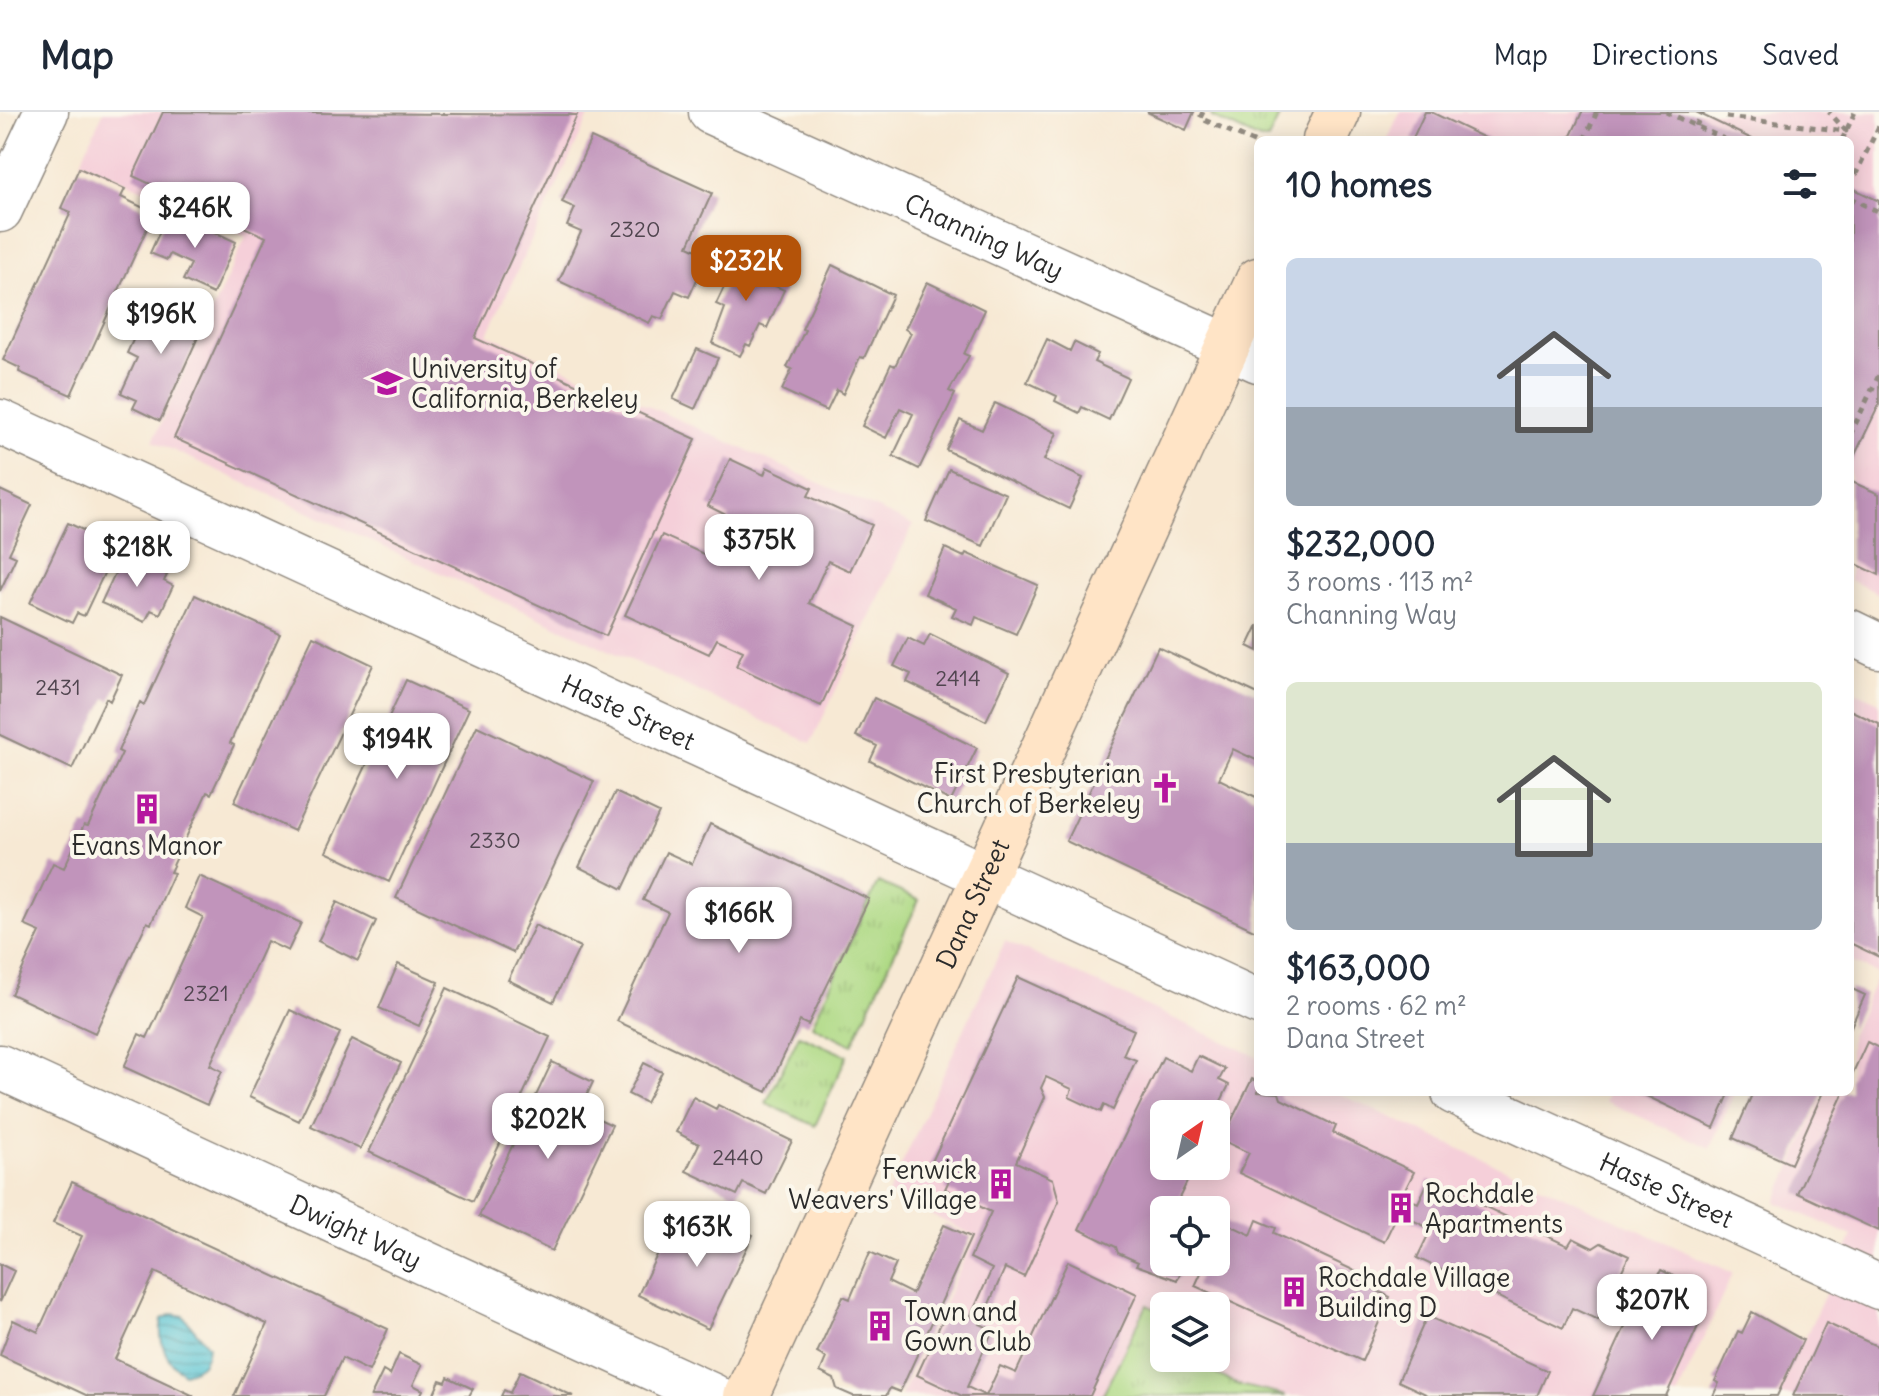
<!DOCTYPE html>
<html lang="en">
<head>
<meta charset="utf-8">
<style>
  :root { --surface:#fff; --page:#f6f6f7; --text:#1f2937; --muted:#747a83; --line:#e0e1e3; --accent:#b45309 }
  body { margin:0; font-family:Delius,sans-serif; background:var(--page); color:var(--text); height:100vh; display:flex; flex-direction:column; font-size:30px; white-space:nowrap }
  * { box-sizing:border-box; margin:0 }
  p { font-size:26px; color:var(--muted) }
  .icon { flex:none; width:44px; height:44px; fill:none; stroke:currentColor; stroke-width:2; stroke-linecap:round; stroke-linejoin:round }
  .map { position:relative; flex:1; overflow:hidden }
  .sheet { position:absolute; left:1254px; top:24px; width:600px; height:960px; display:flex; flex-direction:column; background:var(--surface); border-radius:12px; box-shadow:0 4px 20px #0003 }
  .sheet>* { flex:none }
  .needle { width:52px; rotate:34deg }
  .fabs { position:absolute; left:1150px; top:988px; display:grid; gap:16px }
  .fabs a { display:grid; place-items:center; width:80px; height:80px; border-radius:12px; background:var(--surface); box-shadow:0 4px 20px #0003; font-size:40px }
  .price { position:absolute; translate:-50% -68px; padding:0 18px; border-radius:16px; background:#fff; color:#222; font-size:26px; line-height:52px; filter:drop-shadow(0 2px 4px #0008) }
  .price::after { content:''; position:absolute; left:50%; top:48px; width:24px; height:18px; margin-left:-12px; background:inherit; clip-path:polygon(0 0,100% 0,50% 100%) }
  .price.selected { background:var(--accent); color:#fff }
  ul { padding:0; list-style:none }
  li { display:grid; align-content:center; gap:16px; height:424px; padding:0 32px }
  li span { display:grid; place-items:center; height:248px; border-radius:12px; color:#555 }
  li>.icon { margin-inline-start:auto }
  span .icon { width:144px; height:144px; fill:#fffc; stroke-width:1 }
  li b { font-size:34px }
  h2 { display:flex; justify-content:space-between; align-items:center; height:96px; padding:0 32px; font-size:34px }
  header { display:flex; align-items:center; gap:48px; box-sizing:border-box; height:112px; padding:0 40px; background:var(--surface); border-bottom:2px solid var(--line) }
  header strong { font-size:38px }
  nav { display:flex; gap:44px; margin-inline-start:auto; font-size:28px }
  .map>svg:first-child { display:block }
  .built { fill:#f5cfd9; fill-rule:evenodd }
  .grass { fill:url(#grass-tufts); stroke:#6c8258; stroke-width:2 }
  .water { fill:url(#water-rules); stroke:#42787f; stroke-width:2 }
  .building { fill:#c194bb }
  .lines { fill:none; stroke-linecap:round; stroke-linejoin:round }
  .minor-casing { stroke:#918a80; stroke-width:47 }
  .tertiary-casing { stroke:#918a80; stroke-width:47 }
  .secondary-casing { stroke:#918a80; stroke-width:47 }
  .path { stroke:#918a80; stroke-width:5; stroke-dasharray:6 6; stroke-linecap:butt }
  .minor { stroke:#fff; stroke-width:44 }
  .tertiary { stroke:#fff; stroke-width:44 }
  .secondary { stroke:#ffe4c6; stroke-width:44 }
  .labels { text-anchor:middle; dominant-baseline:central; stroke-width:8; stroke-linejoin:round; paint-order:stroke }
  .number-label { font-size:22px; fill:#50454f }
  .street-label { font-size:26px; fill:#2b2b2b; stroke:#fbf7ec }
  .poi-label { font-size:26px; fill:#2b2b2b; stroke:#fbf7ec; text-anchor:start }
</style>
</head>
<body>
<header>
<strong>Map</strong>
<nav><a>Map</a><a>Directions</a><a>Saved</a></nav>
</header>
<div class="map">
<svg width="1879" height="1284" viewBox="0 0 1879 1284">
  <defs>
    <pattern id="grass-tufts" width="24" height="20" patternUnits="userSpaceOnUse" patternTransform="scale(2)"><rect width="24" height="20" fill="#aed984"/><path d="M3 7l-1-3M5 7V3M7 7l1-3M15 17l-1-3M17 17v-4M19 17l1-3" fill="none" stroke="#96ba72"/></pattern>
    <pattern id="water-rules" width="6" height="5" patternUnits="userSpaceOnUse" patternTransform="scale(2)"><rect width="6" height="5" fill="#59c4d3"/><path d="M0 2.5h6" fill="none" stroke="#4a9fab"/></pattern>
  </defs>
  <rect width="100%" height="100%" fill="#fbf7ec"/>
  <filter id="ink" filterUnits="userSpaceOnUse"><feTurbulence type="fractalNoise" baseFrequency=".0125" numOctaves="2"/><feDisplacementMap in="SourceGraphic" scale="16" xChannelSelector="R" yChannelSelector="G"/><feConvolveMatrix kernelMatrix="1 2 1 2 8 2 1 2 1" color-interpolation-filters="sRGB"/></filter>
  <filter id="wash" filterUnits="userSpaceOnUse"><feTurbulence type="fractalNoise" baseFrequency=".006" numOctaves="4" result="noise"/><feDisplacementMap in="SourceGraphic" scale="32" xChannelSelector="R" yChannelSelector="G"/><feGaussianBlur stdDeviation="1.8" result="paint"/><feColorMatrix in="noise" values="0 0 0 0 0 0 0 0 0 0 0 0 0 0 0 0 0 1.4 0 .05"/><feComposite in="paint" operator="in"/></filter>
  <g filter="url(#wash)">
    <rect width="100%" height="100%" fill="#f7e9d4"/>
    <!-- built -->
    <path class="built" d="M103 0H591L488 222 913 413 811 631 153 329 246 124 81 49Z
      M1400 0H1879V482L1850 468V28H1387Z
      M1850 577 1879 590V1284H1778L1852 1124 1776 1090 1825 980H1850V924L1878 862 1850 849Z
      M1005 829 1258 945V980H1335L1733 1161 1677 1284H901L975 1124 888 1082ZM1164 1002H1216V1054H1164ZM1164 1098H1216V1150H1164ZM1164 1194H1216V1246H1164Z
      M1609 980H1735L1710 1036 1605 989Z"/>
    <!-- grass -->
    <path class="grass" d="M1211 0H1281L1268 28H1260L1212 5Z
      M878 770 919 788 852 933 812 913Z
      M799 923 847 944 815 1014 766 991Z
      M1147 1193 1164 1202V1246H1196L1209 1259 1239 1273 1286 1284H1102Z"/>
    <!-- water -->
    <path class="water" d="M173 1202 183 1204 208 1234C206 1252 201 1256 184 1261 164 1249 158 1228 162 1207Z"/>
    <g id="blocks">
      <!-- building -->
      <path class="building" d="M163 0 577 3 475 226 696 327 606 524 174 326 266 125 133 64Z
        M1147 0H1194L1186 18Z
        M1425 0H1431L1489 28H1412Z
        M1582 0H1696L1754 28H1569Z
        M591 26 712 81 688 134 708 143 689 185 675 179 662 207 653 204 649 211 559 169 581 120 567 114 575 96 562 90Z
        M79 56 125 77 121 85 154 101 71 283 19 260 20 256 3 248 71 100 61 96Z
        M1850 75 1879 89V293L1850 353Z
        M169 99 236 130 213 182 183 168 191 152 170 142 167 148 150 141Z
        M742 137 768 149 765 157 775 162 771 172 784 178 767 216 760 213 750 234 746 232 740 244 712 231 725 196 716 192Z
        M832 153 893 183 864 246 860 245 843 282 837 278 827 299 782 278 792 257 787 255 805 218 802 217Z
        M927 170 985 198 964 242 969 244 949 279 955 282 919 357 893 344 913 302 900 296 886 326 862 314 891 252 895 254 911 221 905 217Z
        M166 181 193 193 187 205 204 212 160 309 133 296 137 288 121 281 137 246 127 241 140 213 150 218Z
        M1047 227 1070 239 1074 230 1098 242 1094 250 1128 266 1109 308 1082 295 1079 301 1055 289 1057 284 1027 270Z
        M697 237 718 246 695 297 673 287Z
        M995 291 1057 321 1044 348 1083 366 1069 397 946 338 960 308 982 318Z
        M730 347 764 363 767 355 812 376 808 384 872 413 850 459 828 449 809 491 858 514 821 594 736 554 743 539 717 527 709 542 625 503 662 423 712 446 730 405 708 394Z
        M949 357 1006 382 983 434 926 409Z
        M1850 369 1879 382V463L1850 449Z
        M0 378 32 393 9 442 16 445 0 479Z
        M68 411 117 434 84 504 77 501 72 511 30 491Z
        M945 436 964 445 966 441 1038 473 1016 522 976 505 973 513 952 504 956 496 925 482Z
        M124 442 167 463 164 469 173 474 160 502 151 498 145 510 101 491Z
        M195 483 280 522 230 631 234 633 211 682 207 680 170 760 174 761 151 812 147 810 95 921 11 882 40 820 24 813 53 751 64 756 84 713 88 714 122 641 118 639 140 590 144 593Z
        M0 505 122 563 110 589 106 586 72 657 0 623Z
        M1258 513V539L1248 534Z
        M930 522 1009 561 986 609 907 570 911 562 894 554 908 526 924 534Z
        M313 524 373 553 294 719 234 690Z
        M1158 535 1258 582V649L1233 637 1219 667 1258 686V820L1066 729Z
        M406 568 469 597 389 770 326 740Z
        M874 586 977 636 951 689 870 649 877 634 856 624Z
        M1850 598 1879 612V845L1850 831Z
        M477 614 594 669 513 841 396 786Z
        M615 680 659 701 623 777 579 755Z
        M710 712 869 787 808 913 800 909 767 980 617 909 668 800 643 788 666 740 692 752Z
        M199 764 301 811 288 839 267 829 210 953 222 959 207 993 124 955 139 922 147 926 203 805 185 796Z
        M337 790 376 809 358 849 318 829Z
        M535 813 580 835 553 890 508 868Z
        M398 852 439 870 419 914 379 896Z
        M1018 865 1134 918 1123 943 1136 948 1113 998 1104 993 1101 1000 1069 985 1072 977 1046 965 1041 976 1045 985 1016 1050 1053 1067 1059 1089 1024 1165 1005 1156 980 1212 993 1218 967 1275 986 1284 1000 1254 1016 1261 1068 1149 1137 1182 1090 1284H962L917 1263 948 1196 970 1206 992 1157 970 1146 991 1100 945 1077 951 1064 930 1054Z
        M447 876 550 925 473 1089 369 1040Z
        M1850 876 1865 883 1850 917Z
        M290 898 340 921 299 1009 249 985Z
        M352 927 401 951 360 1037 311 1014Z
        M1867 930 1879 936V1119L1797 1081 1844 980H1850V967Z
        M1198 944 1225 957 1219 968 1229 973 1219 993 1223 998 1216 1011V1002H1164V1054H1195L1176 1092 1171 1090 1164 1098V1150H1186L1177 1168 1136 1153 1138 1150 1118 1141 1116 1135 1079 1117 1163 945 1191 959Z
        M552 950 593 970 580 998 612 1013 552 1139 479 1104Z
        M644 951 662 960 646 991 628 982Z
        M1252 967 1258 970V980L1279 981 1281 987 1336 1014 1333 1021 1414 1060 1402 1084 1418 1091 1429 1068 1568 1134 1573 1126 1593 1136 1601 1131 1629 1144 1598 1208 1572 1196 1563 1216 1417 1146 1431 1117 1398 1101 1384 1130 1239 1061 1249 1041 1222 1028Z
        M1638 980H1730L1714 1016Z
        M1753 980H1823L1791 1052 1733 1026Z
        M693 985 716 997 718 993 792 1029 766 1082 743 1071 737 1083 686 1059 699 1032 676 1020Z
        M72 1070 388 1217 369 1259 342 1246 324 1284H234L267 1212 155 1160 115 1247 194 1284H88L0 1243 13 1208 38 1220 82 1124 53 1111Z
        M697 1096 753 1123 708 1217 638 1183 666 1124 680 1131Z
        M1257 1108 1276 1116 1274 1121 1370 1166 1366 1173 1390 1185 1362 1249 1195 1174 1206 1150H1216V1127L1224 1110 1251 1123Z
        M944 1113 971 1125 900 1280 890 1276 886 1284H853L837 1277 834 1267 820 1260 826 1246 817 1241 843 1184 850 1187 870 1140 896 1152 888 1170 912 1182Z
        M0 1152 14 1159 0 1190Z
        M1661 1158 1685 1170 1679 1185 1706 1197 1666 1284H1593L1646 1169 1654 1173Z
        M1752 1200 1803 1228 1777 1284H1713L1719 1271 1715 1269 1738 1219 1742 1221Z
        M1427 1204 1548 1259 1537 1284H1430L1398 1269Z
        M1826 1211 1879 1235V1284H1793Z
        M399 1242 422 1253 413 1273 423 1278 420 1284H371L383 1259 390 1263Z
        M520 1259 573 1284H501L504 1278 510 1281Z
        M448 1265 473 1277 469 1284H433L440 1268 446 1270Z"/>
    </g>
  </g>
  <g filter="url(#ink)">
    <use href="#blocks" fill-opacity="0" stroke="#918a80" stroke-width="2"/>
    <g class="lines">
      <!-- minor casing -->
      <g class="minor-casing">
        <g id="minor">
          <path id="s1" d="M711 0 1258 248"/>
          <path d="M0 98 46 0"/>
          <path d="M1850 520 1879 534"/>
        </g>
      </g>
      <!-- tertiary casing -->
      <g class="tertiary-casing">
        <g id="tertiary">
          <path id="s2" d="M0 310 1258 890"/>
          <path id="s3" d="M0 955 713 1284"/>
          <path id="s4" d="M1454 980 1879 1175"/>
        </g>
      </g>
      <!-- secondary casing -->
      <g class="secondary-casing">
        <g id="secondary">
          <path d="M1325 28 1338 0"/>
          <path id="s5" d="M746 1284 1258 168"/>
        </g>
      </g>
      <!-- path -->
      <path class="path" d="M1203 0 1200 6 1258 32
        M1666 0 1726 28
        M1726 5 1846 19 1829 0
        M1696 14 1703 0
        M1584 28 1597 0
        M1842 28 1855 0
        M1850 74 1879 14
        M1850 86 1879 100
        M1850 323 1879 263"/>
      <!-- minor -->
      <use href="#minor" class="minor"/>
      <!-- tertiary -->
      <use href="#tertiary" class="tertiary"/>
      <!-- secondary -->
      <use href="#secondary" class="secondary"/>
    </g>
  </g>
  <!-- icons -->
  <defs>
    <g id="university-bare" transform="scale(2.4)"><path d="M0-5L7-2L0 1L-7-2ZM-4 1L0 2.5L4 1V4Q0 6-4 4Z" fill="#b5179e" stroke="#fbf7ec" stroke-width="2.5" paint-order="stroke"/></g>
    <g id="church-bare" transform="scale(2.4)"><path d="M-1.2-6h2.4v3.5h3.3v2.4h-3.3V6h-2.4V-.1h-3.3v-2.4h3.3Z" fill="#b5179e" stroke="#fbf7ec" stroke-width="2.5" paint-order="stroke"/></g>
    <g id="building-bare" transform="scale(2.4)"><path d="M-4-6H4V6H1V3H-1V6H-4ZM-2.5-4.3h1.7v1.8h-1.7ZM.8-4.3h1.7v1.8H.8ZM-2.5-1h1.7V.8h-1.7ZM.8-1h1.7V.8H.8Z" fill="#b5179e" stroke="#fbf7ec" stroke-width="2.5" paint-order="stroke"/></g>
  </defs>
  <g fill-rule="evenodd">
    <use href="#university-bare" x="387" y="271"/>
    <use href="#church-bare" x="1165" y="676"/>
    <use href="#building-bare" x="147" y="697"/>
    <use href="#building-bare" x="1001" y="1072"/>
    <use href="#building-bare" x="1401" y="1096"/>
    <use href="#building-bare" x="1294" y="1180"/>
    <use href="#building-bare" x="880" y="1214"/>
  </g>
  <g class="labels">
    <!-- number labels -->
    <g class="number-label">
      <text x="635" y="117">2320</text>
      <text x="958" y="566">2414</text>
      <text x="58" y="575">2431</text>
      <text x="495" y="728">2330</text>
      <text x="206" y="881">2321</text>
      <text x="738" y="1045">2440</text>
    </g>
    <!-- street labels -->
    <g class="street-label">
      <text stroke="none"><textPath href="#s1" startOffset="300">Channing Way</textPath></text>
      <text stroke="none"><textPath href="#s2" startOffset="692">Haste Street</textPath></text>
      <text stroke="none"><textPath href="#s5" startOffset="542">Dana Street</textPath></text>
      <text stroke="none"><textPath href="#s4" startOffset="234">Haste Street</textPath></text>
      <text stroke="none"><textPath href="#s3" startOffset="392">Dwight Way</textPath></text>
    </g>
    <!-- poi labels -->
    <g class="poi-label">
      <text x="411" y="256">University of<tspan x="411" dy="30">California, Berkeley</tspan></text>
      <text x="1141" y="661" text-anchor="end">First Presbyterian<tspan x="1141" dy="30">Church of Berkeley</tspan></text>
      <text x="147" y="733" text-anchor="middle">Evans Manor</text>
      <text x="977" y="1057" text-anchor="end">Fenwick<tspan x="977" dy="30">Weavers' Village</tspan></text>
      <text x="1425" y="1081">Rochdale<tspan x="1425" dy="30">Apartments</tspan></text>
      <text x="1318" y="1165">Rochdale Village<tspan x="1318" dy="30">Building D</tspan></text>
      <text x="904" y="1199">Town and<tspan x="904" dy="30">Gown Club</tspan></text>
    </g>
  </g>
</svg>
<div class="fabs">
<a><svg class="needle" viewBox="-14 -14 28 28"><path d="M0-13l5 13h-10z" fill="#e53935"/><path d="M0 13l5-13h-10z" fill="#747a83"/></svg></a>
<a><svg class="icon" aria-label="locate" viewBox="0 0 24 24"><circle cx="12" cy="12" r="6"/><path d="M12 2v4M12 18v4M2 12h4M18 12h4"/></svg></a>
<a><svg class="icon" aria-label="layers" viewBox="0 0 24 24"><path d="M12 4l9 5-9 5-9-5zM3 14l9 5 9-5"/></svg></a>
</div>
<b class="price" style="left:195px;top:138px">$246K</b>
<b class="price selected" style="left:746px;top:191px">$232K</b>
<b class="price" style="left:161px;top:244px">$196K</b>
<b class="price" style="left:759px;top:470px">$375K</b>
<b class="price" style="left:137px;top:477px">$218K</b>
<b class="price" style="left:397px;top:669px">$194K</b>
<b class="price" style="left:739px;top:843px">$166K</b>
<b class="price" style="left:548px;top:1049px">$202K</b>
<b class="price" style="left:697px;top:1157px">$163K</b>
<b class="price" style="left:1652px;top:1230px">$207K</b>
<section class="sheet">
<h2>10 homes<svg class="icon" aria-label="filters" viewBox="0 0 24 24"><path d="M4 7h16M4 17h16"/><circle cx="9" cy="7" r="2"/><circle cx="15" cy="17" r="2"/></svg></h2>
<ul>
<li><span style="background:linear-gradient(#c9d6e8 60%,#9aa5b1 0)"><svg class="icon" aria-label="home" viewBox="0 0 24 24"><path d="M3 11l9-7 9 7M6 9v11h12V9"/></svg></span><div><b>$232,000</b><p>3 rooms · 113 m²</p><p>Channing Way</p></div></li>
<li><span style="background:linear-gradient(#dfe7d0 65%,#9aa5b1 0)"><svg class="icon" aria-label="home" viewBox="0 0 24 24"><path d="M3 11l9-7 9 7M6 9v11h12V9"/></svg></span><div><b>$163,000</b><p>2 rooms · 62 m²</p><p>Dana Street</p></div></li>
</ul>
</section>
</div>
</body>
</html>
